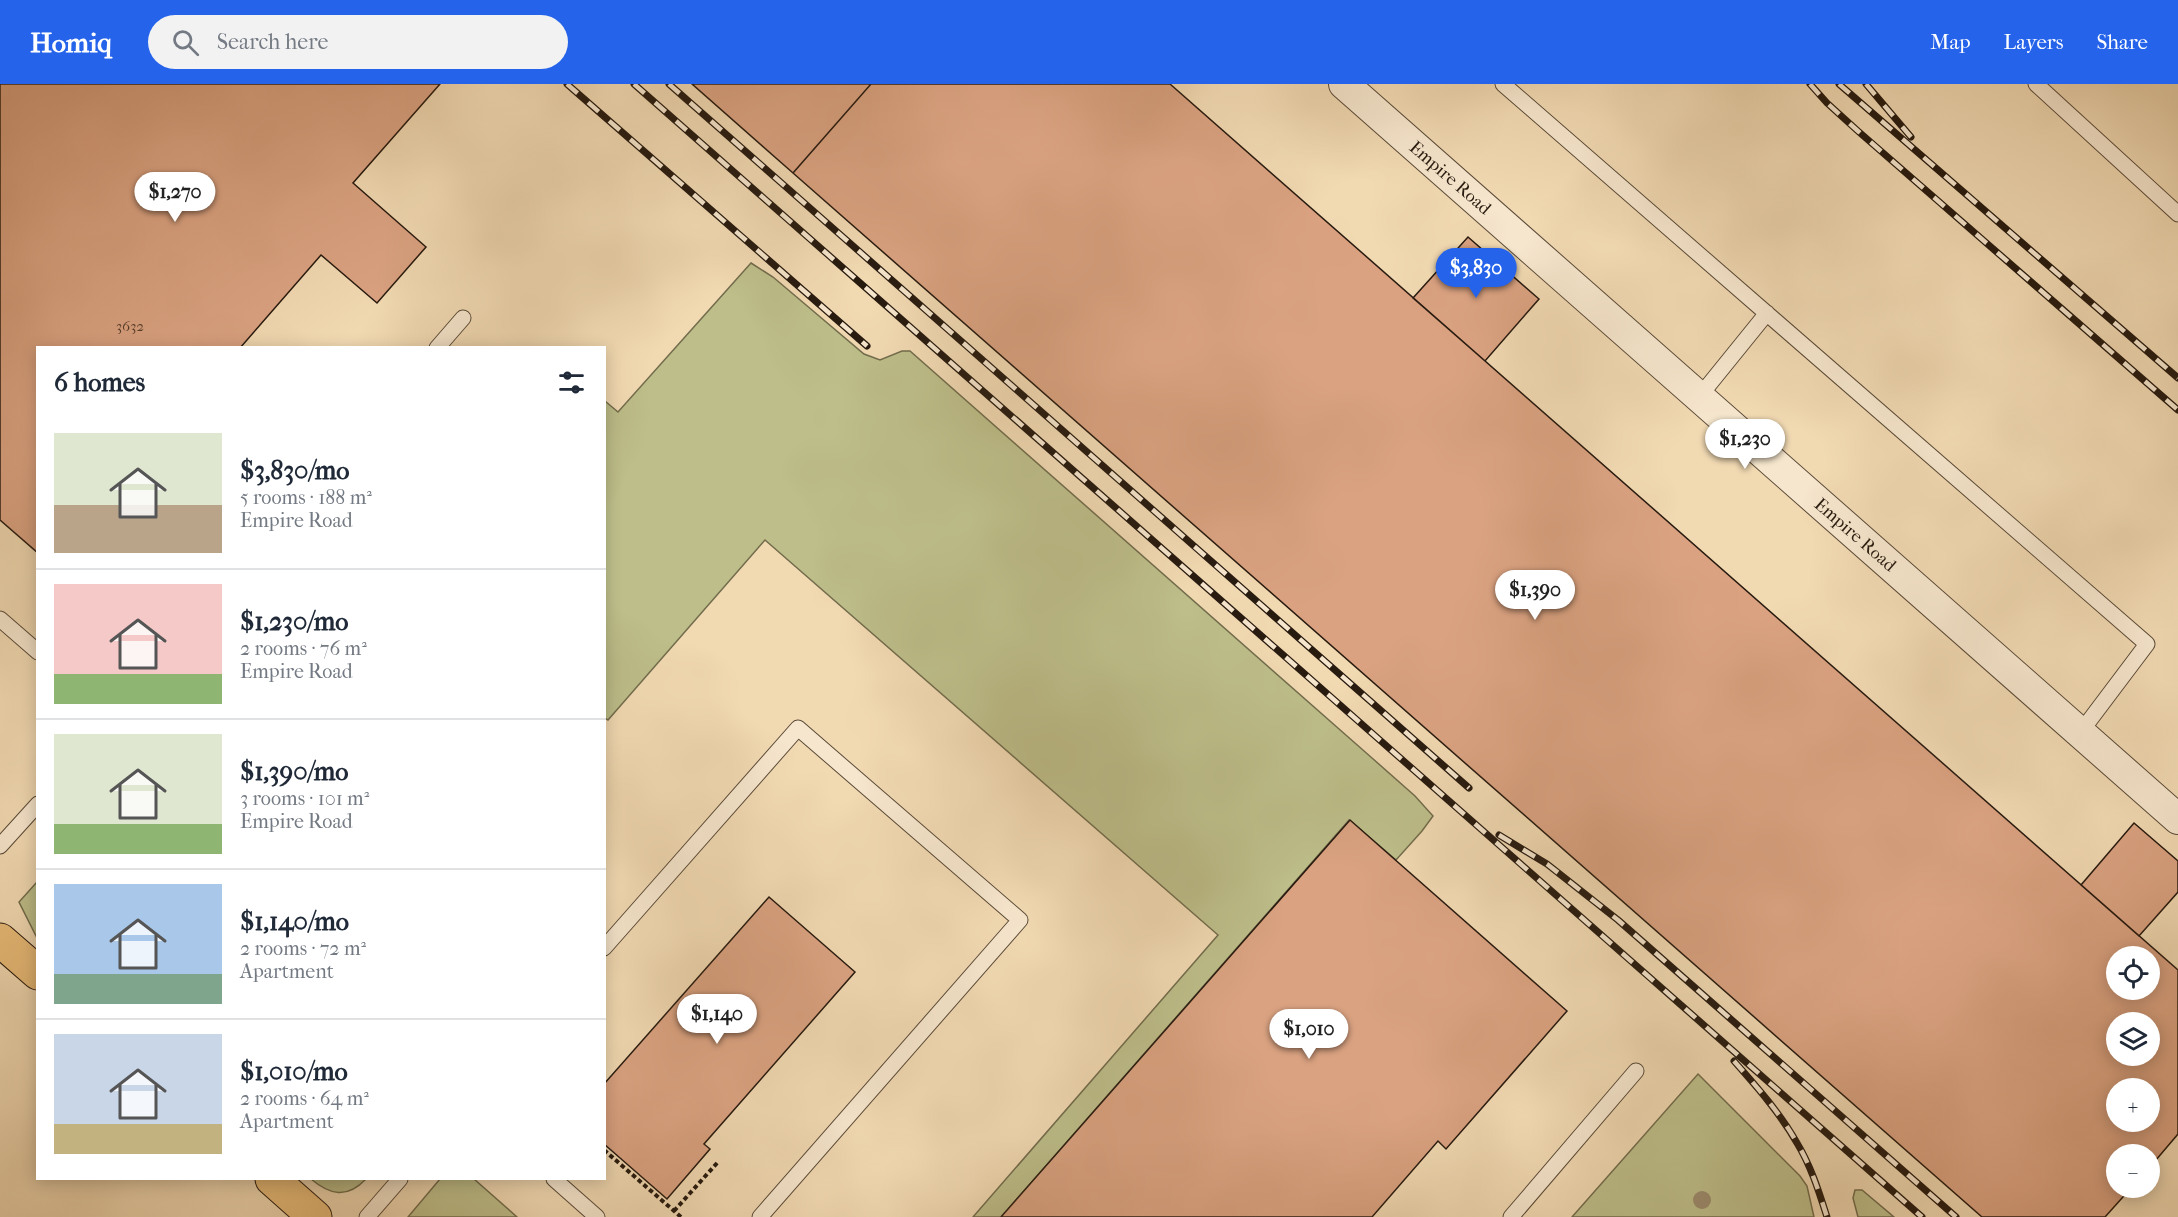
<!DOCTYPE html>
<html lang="en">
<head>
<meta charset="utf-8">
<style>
  :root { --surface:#fff; --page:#f2f2f3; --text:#1f2937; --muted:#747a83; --line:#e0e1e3; --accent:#2563eb }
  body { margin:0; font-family:"IM FELL French Canon",serif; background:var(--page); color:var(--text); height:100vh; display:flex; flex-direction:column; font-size:22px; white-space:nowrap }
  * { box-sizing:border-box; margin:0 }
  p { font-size:20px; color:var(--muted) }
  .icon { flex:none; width:33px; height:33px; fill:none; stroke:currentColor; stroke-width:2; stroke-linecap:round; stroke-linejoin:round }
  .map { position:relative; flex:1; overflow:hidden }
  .sheet { position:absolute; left:36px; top:262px; width:570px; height:834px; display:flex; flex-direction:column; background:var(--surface); border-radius:0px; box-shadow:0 3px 15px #0003 }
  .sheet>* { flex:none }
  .controls { position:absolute; left:2106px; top:862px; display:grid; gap:12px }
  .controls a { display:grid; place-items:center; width:54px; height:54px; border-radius:50%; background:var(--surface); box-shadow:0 3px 15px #0003; font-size:30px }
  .price { position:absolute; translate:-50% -51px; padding:0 14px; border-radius:21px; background:#fff; color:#222; font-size:20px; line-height:39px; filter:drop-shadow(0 2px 3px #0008) }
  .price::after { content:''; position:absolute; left:50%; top:36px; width:18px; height:14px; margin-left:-9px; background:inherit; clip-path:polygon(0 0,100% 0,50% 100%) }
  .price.current { background:var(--accent); color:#fff }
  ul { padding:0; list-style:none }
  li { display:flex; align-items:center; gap:18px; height:150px; padding:0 18px }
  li+li { border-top:2px solid var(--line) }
  li span { display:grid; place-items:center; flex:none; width:168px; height:120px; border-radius:0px; color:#555 }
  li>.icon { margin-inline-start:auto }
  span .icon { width:72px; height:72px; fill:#fffc; stroke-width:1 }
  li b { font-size:26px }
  h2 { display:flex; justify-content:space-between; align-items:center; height:72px; padding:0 18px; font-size:26px }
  header { display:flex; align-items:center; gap:36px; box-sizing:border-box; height:84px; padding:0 30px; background:var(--accent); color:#fff }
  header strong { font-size:28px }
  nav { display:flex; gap:33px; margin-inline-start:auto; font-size:21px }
  .search { width:420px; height:54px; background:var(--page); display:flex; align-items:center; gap:15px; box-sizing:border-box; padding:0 21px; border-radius:33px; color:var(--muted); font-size:22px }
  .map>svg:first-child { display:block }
  .green { fill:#bdbe8a; stroke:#726c4c; stroke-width:1.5 }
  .building { fill:#daa281; stroke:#271a0f; stroke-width:1.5; fill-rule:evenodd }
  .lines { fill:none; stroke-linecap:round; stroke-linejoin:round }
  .lane-casing { stroke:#5a4a38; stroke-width:17 }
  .street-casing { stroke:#5a4a38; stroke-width:32 }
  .primary-casing { stroke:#271a0f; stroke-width:35 }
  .path { stroke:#271a0f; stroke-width:4; stroke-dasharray:4.5 3; stroke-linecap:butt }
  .lane { stroke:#f6e6cd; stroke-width:15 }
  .street { stroke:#f6e6cd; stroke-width:30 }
  .primary { stroke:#e8bc79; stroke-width:33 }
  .rail-casing { stroke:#271a0f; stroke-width:7 }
  .rail { stroke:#f6e6cd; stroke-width:4.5; stroke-dasharray:14; stroke-linecap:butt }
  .tree { fill:#9b8b6d }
  .labels { text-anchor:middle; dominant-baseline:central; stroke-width:6; stroke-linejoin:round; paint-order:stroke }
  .number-label { font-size:15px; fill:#543c2c }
  .street-label { font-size:18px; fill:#271a0f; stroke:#f6e6cd }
</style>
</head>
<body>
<header>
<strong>Homiq</strong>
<div class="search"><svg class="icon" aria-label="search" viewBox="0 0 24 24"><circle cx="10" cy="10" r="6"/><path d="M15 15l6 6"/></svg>Search here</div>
<nav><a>Map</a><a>Layers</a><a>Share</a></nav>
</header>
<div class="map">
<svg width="2178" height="1133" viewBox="0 0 2178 1133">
  <rect width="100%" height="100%" fill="#f1d9b2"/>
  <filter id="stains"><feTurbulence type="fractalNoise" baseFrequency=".00333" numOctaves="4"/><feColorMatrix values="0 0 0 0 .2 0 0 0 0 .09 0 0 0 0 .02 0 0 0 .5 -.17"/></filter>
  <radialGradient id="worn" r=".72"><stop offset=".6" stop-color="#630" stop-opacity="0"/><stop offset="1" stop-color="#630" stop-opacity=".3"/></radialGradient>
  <!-- green -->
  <path class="green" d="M751 179 773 193 864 270 880 276 902 267H910L1372 674 1415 712 1433 732 1422 747 1396 776 1349 736 1001 1133H973L1218 851 765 456 608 636 605 634V317L618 328Z
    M37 798V854L19 818Z
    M1698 990 1800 1092 1807 1102 1814 1133H1572Z
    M311 1095H366C347 1115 330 1111 311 1095Z
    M440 1095H474L517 1133H408Z
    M1855 1106H1862L1894 1133H1858L1853 1114Z"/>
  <!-- building -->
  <path class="building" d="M0 0H440L353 99 426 163 377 219 321 171 240 264H38V469L0 436Z
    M692 0H871L793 89Z
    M871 0H1170L2178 886V1050L2150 1083V1071H2116V1104H2131L2105 1133H1982L793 89ZM2116 873H2150V906H2116ZM2116 939H2150V972H2116ZM2116 1005H2150V1038H2116Z
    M1468 153 1539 215 1485 277 1413 214Z
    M1350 736 1567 927 1446 1065 1438 1057 1372 1133H1001Z
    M2134 739 2178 777V808L2139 852 2081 801Z
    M769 813 855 888 704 1060 710 1065 667 1115 604 1060V1000Z"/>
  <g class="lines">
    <!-- lane casing -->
    <g class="lane-casing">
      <path id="lane" d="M1503 0 2147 560 2080 649
        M2036 0 2178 130
        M437 264 463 234
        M1699 313 1767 229
        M0 535 38 568
        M0 762 38 720
        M604 864 798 644 1020 836 760 1133
        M554 1095 597 1133
        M367 1133 400 1095
        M1511 1133 1636 987"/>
    </g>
    <!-- street casing -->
    <g class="street-casing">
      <path id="street" d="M1344 0 2178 735"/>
    </g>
    <!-- primary casing -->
    <g class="primary-casing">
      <path id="primary" d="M0 856 38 889
        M272 1095 315 1133"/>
    </g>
    <!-- path -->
    <path class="path" d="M604 1066 681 1133
      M674 1127 718 1078"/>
    <!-- lane -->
    <use href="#lane" class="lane"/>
    <!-- street -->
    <use href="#street" class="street"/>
    <!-- primary -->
    <use href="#primary" class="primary"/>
    <!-- rail casing -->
    <g class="rail-casing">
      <path id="rail" d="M567 0 867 262
        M634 0 1922 1133
        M669 0 1469 704
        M1810 0 1827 19 1859 48 2178 326
        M1839 0 2178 294
        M1866 0 1911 53
        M1499 751 1547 780 1618 836 1956 1133
        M1734 977C1757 1003 1780 1029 1797 1059 1811 1082 1819 1108 1827 1133"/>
    </g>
    <!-- rail -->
    <use href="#rail" class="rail"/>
  </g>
  <!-- trees -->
  <circle class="tree" cx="1702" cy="1116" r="9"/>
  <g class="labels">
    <!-- number labels -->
    <g class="number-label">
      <text x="130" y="242">3632</text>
    </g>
    <!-- street labels -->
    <g class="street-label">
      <text transform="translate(1450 94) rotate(41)">Empire Road</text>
      <text transform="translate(1855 451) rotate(41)">Empire Road</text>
    </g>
  </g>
  <rect width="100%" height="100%" filter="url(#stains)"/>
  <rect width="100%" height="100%" fill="url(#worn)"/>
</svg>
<div class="controls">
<a><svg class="icon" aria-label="locate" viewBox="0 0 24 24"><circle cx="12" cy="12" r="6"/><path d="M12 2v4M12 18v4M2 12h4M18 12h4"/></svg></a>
<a><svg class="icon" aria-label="layers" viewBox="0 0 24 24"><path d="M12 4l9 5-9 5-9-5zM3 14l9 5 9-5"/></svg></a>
<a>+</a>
<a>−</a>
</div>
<b class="price" style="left:175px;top:139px">$1,270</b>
<b class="price current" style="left:1476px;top:215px">$3,830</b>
<b class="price" style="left:1745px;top:386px">$1,230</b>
<b class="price" style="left:1535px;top:537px">$1,390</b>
<b class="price" style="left:717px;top:961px">$1,140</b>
<b class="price" style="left:1309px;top:976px">$1,010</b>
<section class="sheet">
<h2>6 homes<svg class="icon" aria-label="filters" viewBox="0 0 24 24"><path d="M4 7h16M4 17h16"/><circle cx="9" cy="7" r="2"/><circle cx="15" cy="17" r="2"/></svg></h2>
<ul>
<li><span style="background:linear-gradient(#dfe7d0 60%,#b9a48a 0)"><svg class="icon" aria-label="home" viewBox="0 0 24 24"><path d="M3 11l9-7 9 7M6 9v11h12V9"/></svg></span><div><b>$3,830/mo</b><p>5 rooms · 188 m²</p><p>Empire Road</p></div></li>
<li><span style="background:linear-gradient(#f6c9c9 75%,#8fb573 0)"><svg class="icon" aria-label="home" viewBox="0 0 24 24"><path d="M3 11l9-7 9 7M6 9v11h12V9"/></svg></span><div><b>$1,230/mo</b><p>2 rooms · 76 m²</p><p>Empire Road</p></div></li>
<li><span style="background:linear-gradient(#dfe7d0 75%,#8fb573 0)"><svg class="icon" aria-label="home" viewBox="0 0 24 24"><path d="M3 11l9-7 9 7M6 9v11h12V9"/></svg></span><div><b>$1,390/mo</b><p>3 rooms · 101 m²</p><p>Empire Road</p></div></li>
<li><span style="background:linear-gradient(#a9c7e8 75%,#7fa58c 0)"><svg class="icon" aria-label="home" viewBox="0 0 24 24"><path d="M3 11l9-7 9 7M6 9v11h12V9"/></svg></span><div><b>$1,140/mo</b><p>2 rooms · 72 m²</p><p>Apartment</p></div></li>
<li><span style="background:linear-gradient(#c9d6e8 75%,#c2b280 0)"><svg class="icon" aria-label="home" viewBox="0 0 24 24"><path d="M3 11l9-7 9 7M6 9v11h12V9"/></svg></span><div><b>$1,010/mo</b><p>2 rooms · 64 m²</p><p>Apartment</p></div></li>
</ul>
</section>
</div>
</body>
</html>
